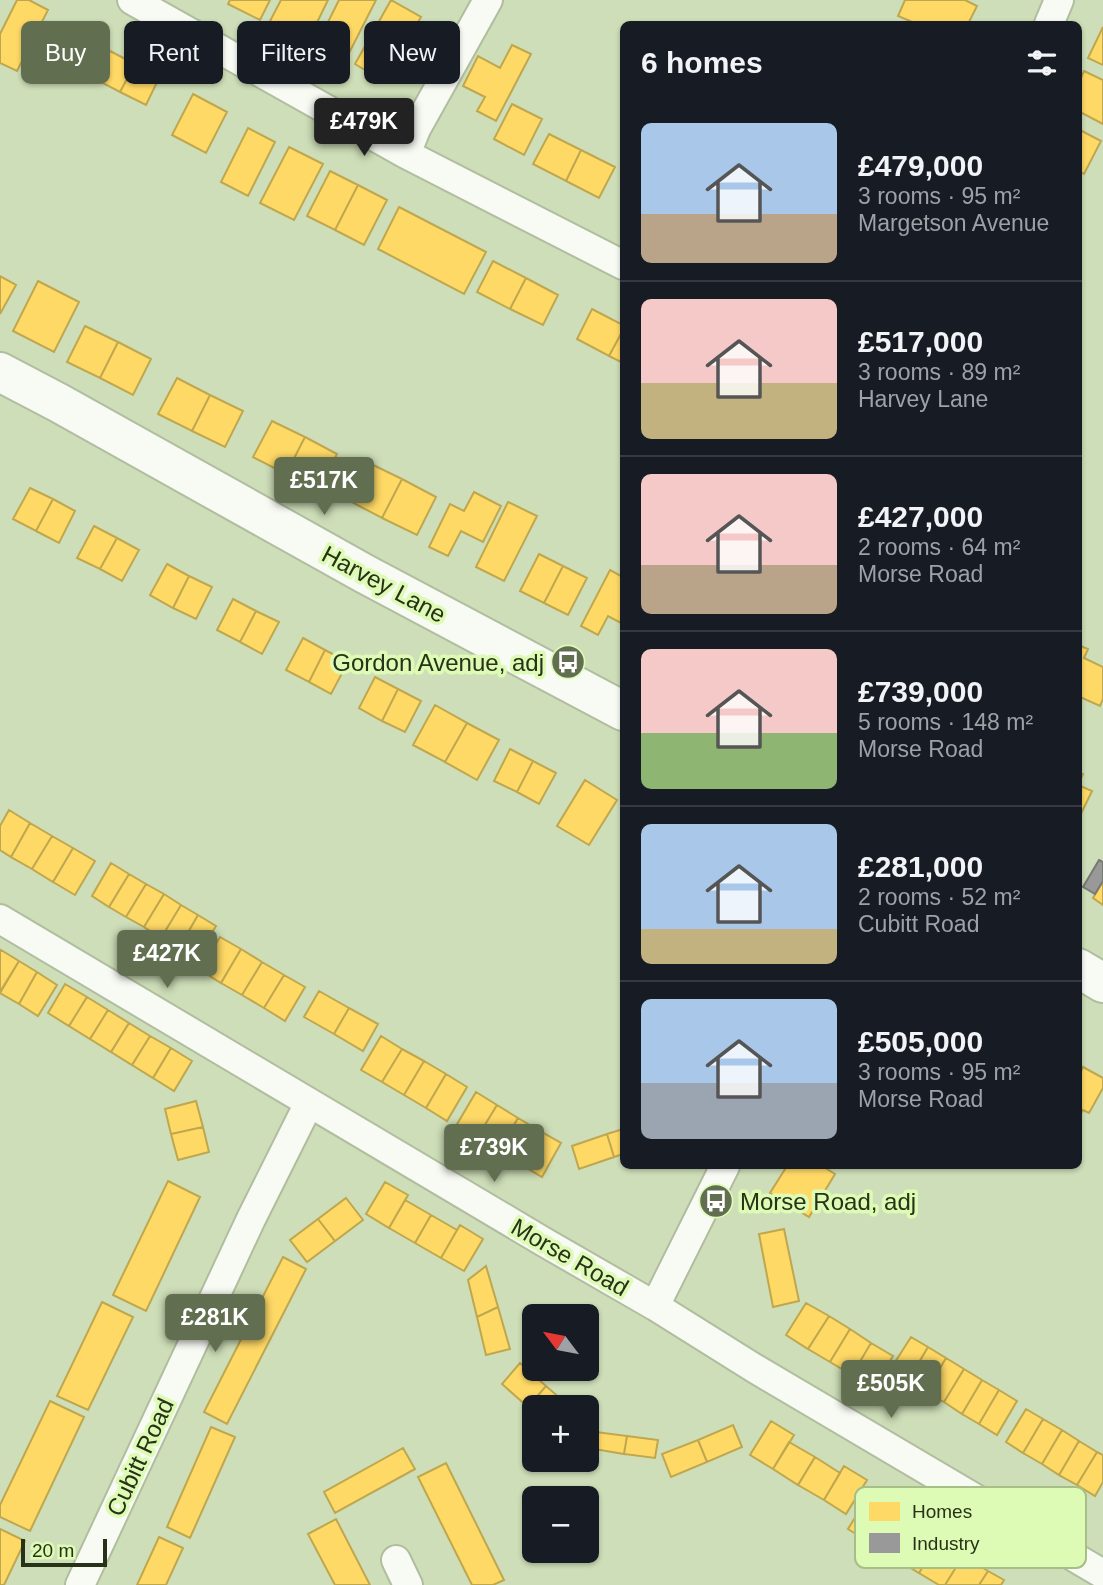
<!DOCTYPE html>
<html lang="en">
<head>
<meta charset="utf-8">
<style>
  :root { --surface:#171b24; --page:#20242c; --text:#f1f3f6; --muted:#9ea1a6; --line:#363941; --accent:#616e4f }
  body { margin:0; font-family:Arial,sans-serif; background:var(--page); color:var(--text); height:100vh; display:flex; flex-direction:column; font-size:26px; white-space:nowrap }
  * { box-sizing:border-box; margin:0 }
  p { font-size:23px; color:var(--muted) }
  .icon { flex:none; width:38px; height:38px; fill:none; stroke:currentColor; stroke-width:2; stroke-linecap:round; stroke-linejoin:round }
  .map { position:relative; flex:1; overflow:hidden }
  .panel { position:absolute; left:620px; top:21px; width:462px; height:1148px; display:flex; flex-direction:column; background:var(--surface); border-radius:10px; box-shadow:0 2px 5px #0004 }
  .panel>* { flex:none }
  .hud { position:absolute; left:21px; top:21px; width:494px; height:63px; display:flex; gap:14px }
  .needle { width:46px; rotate:302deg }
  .tools { position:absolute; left:522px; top:1304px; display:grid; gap:14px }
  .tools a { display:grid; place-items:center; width:77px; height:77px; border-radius:10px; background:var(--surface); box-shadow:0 2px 5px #0004; font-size:35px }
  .scale { position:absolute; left:21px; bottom:18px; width:86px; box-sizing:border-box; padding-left:7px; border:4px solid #273217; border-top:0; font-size:19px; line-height:24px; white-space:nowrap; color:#273217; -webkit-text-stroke:5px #ddfbb5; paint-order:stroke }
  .price { position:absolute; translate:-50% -60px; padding:0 16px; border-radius:7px; background:var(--accent); color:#fff; font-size:23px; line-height:46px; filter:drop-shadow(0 2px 4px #0008) }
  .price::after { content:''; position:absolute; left:50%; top:42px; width:21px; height:16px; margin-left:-10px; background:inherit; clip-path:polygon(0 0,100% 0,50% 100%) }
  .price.active { background:#222; color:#fff }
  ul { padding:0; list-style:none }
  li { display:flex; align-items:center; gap:21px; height:175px; padding:0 21px }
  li+li { border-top:2px solid var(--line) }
  li span { display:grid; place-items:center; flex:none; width:196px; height:140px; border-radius:10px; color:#555 }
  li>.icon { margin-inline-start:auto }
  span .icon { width:84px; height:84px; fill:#fffc; stroke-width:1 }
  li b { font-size:30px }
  h2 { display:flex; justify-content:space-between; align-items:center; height:84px; padding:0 21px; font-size:30px }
  .tag { padding:0 24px; border-radius:10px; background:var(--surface); box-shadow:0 2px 5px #0004; font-size:24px; line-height:63px }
  .tag.active { background:var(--accent); color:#fff }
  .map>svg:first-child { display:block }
  .homes { fill:#ffd966; stroke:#bea74e; stroke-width:2 }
  .industry { fill:#999; stroke:#777a72; stroke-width:2 }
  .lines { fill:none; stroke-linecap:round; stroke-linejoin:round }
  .street-casing { stroke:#b1bd9f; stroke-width:32 }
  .secondary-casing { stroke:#b1bd9f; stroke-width:42 }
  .street { stroke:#f8faf4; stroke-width:28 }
  .secondary { stroke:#f8faf4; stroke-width:38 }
  .labels { text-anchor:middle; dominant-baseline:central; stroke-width:7; stroke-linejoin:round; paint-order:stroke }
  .street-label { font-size:24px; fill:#273217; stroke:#ddfbb5 }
  .poi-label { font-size:24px; fill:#273217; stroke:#ddfbb5; text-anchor:end }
  .key { fill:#ddfbb5; stroke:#a6bf86; stroke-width:2 }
  .key-label { font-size:19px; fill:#273217 }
</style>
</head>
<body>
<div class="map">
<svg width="1103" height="1585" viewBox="0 0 1103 1585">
  <rect width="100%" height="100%" fill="#cedeb8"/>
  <!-- homes -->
  <path class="homes" d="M17 0H29L48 10 17 71 0 63V34Z
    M230 0H270L260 20 228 4Z
    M281 0H328L308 41 270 21Z
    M339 0H376L346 59 317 44Z
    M391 0 421 17 385 82 355 64Z
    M905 0H965L977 6 968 24H917L898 16Z
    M52 25 90 44 70 82 33 63Z
    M1103 27V65L1088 58Z
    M512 45 531 54 496 121 477 111 485 97 463 86 478 56 500 68Z
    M110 51 135 64 120 92 95 79Z
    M135 64 160 76 146 105 120 92Z
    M1084 71 1103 80V124L1078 111V84Z
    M193 94 227 112 206 153 172 135Z
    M512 104 542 119 524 155 494 139Z
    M248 128 275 142 248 196 221 182Z
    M1078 129 1101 141 1084 174 1078 171Z
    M549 134 581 150 566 181 533 164Z
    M289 147 323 164 294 220 260 203Z
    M581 150 615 167 599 198 566 181Z
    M330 171 358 185 335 230 307 216Z
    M358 185 387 200 364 245 335 230Z
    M399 207 486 252 464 294 378 249Z
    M493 261 526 278 510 309 477 292Z
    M0 276 16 285 0 314Z
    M526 278 558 295 543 325 510 309Z
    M38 281 79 302 54 352 13 331Z
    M592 309 623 325V330L609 356 577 339Z
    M85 326 118 342 100 378 67 362Z
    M623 330V363L609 356Z
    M118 342 151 359 133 395 100 378Z
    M177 378 210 395 192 431 158 414Z
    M210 395 243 411 225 447 192 431Z
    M272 421 305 437 286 474 253 457Z
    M305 437 337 454 319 490 286 474Z
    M367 462 402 479 382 518 348 500Z
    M402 479 436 497 417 535 382 518Z
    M30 488 53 499 36 531 13 519Z
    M474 492 501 506 483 542 461 531 448 556 429 547 450 504 464 511Z
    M53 499 75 511 59 543 36 531Z
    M508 502 537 516 504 581 476 567Z
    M94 526 117 538 100 569 77 558Z
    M117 538 139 550 122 581 100 569Z
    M539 554 563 566 544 603 520 591Z
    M167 564 189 576 173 608 150 595Z
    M563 566 587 578 568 615 544 603Z
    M610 570 623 577V624L608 616 598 635 581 626Z
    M189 576 212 587 196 619 173 608Z
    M233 599 256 611 240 642 217 630Z
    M256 611 279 622 262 654 240 642Z
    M303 638 325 650 309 682 286 670Z
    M1078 645 1088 649 1084 658 1103 667V699L1100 706 1078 696Z
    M325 650 348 662 331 694 309 682Z
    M375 677 398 689 382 721 359 708Z
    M398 689 421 701 405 732 382 721Z
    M435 705 467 723 445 762 413 745Z
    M467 723 499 740 477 780 445 762Z
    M510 749 533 761 517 792 494 781Z
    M533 761 556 773 539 804 517 792Z
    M1078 772 1083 774 1078 785 1092 791 1078 820Z
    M585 780 617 800 589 845 557 826Z
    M9 810 30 823 11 857 0 850V826Z
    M30 823 52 836 32 869 11 857Z
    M52 836 73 848 53 882 32 869Z
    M73 848 95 861 75 895 53 882Z
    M111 863 129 874 109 907 92 896Z
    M129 874 146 884 126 917 109 907Z
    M1103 881V905L1093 898Z
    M146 884 164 894 144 927 126 917Z
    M164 894 181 905 161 938 144 927Z
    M181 905 198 915 179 948 161 938Z
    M198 915 216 926 196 958 179 948Z
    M220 937 241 949 221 983 200 970Z
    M241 949 262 962 242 995 221 983Z
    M1 950 19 961 0 992V952Z
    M19 961 37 972 19 1004 0 993Z
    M262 962 284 975 264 1008 242 995Z
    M37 972 57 985 38 1016 19 1004Z
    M284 975 305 987 285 1021 264 1008Z
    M65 984 87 997 69 1026 48 1013Z
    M319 991 349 1008 334 1034 304 1017Z
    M87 997 108 1010 90 1039 69 1026Z
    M349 1008 378 1024 363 1051 334 1034Z
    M108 1010 129 1023 111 1052 90 1039Z
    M129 1023 150 1036 132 1065 111 1052Z
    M150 1036 171 1048 153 1078 132 1065Z
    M381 1036 402 1049 382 1082 361 1070Z
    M171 1048 192 1061 174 1091 153 1078Z
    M402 1049 424 1061 404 1095 382 1082Z
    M424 1061 446 1074 426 1108 404 1095Z
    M1083 1067 1103 1078V1088L1089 1113 1083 1110 1078 1118V1077Z
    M446 1074 467 1087 447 1121 426 1108Z
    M476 1092 497 1105 477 1138 456 1126Z
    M196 1101 203 1127 171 1134 165 1109Z
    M497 1105 518 1118 499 1151 477 1138Z
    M518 1118 540 1131 520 1164 499 1151Z
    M203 1127 209 1152 178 1160 171 1134Z
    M623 1129V1154L614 1157 607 1134Z
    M540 1131 561 1143 542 1177 520 1164Z
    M607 1134 614 1157 579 1169 572 1146Z
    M787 1166H822L835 1174 809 1217 770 1193Z
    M168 1181 200 1197 146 1311 113 1295Z
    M385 1182 408 1195 389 1228 366 1214Z
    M346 1198 363 1220 335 1241 318 1219Z
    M405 1200 431 1215 415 1243 389 1228Z
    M431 1215 457 1230 441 1258 415 1243Z
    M318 1219 335 1241 307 1262 290 1240Z
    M460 1225 483 1239 464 1271 441 1258Z
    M784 1229 799 1301 773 1307 759 1234Z
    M283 1257 306 1269 227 1424 204 1412Z
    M486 1266 498 1307 477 1317 468 1280Z
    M102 1302 133 1317 88 1410 57 1396Z
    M806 1303 829 1316 808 1349 786 1335Z
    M498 1307 510 1349 486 1355 477 1317Z
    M829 1316 850 1329 830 1362 808 1349Z
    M850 1329 871 1343 852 1375 830 1362Z
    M911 1337 928 1347 908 1381 890 1370Z
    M871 1343 893 1356 873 1388 852 1375Z
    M928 1347 946 1358 926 1392 908 1381Z
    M946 1358 964 1369 944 1402 926 1392Z
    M520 1363 546 1386 528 1407 502 1384Z
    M964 1369 982 1380 962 1414 944 1402Z
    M982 1380 999 1390 979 1424 962 1414Z
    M546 1386 570 1407H534V1413L528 1407Z
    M999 1390 1017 1401 997 1435 979 1424Z
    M50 1401 84 1417 30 1531 0 1517V1505Z
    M1026 1409 1043 1419 1023 1453 1006 1442Z
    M1043 1419 1062 1430 1042 1464 1023 1453Z
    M771 1421 794 1435 773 1469 750 1455Z
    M733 1425 742 1447 707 1462 698 1440Z
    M211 1427 235 1437 190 1538 167 1527Z
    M1062 1430 1079 1441 1059 1475 1042 1464Z
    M596 1432 627 1436 624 1454 594 1449Z
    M627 1436 658 1440 655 1458 624 1454Z
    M698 1440 707 1462 671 1477 662 1454Z
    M1079 1441 1097 1452 1077 1485 1059 1475Z
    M789 1442 815 1457 798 1485 773 1469Z
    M403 1448 415 1469 335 1513 324 1492Z
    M1097 1452 1103 1455V1482L1095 1496 1077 1485Z
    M815 1457 840 1473 824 1500 798 1485Z
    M446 1463 504 1580 493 1585H472L418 1477Z
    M844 1466 867 1480 846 1514 824 1500Z
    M864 1503 873 1508 876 1503 892 1512 872 1544 848 1529Z
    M336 1519 370 1585H335L308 1534Z
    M0 1529 25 1541 4 1585H0Z
    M923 1532 938 1541 919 1573 896 1559 912 1533 920 1537Z
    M159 1537 183 1548 166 1585H137Z
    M938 1541 954 1550 950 1556 960 1561 945 1585H939L919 1573Z
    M960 1561 969 1567 973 1562 988 1571 979 1585H945Z
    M988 1571 1004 1580 1001 1585H979Z"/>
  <!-- industry -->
  <path class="industry" d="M1099 860 1103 862V881L1095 894 1083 887Z"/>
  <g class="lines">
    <!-- street casing -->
    <g class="street-casing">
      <path id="street" d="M132 0 406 154 623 265
        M1049 24 1059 0
        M406 154 416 129 488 0
        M0 919 544 1242 655 1306 754 1368 1103 1574
        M655 1306 725 1166
        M396 1560 408 1585
        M80 1585 251 1219 309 1103"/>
    </g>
    <!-- secondary casing -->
    <g class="secondary-casing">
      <path id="secondary" d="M0 372 59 403 365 574 623 711
        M1078 968 1103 983"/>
    </g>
    <!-- street -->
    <use href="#street" class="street"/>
    <!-- secondary -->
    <use href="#secondary" class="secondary"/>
  </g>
  <!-- icons -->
  <defs>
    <g id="bus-disc" transform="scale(1.75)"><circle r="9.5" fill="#616e4f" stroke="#ddfbb5"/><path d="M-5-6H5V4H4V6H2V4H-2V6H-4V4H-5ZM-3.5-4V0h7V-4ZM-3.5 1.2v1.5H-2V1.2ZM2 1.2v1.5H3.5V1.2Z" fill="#fff"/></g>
  </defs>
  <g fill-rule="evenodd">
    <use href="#bus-disc" x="568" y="662"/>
    <use href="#bus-disc" x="716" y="1201"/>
  </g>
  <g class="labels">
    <!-- street labels -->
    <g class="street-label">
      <text transform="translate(384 584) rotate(28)">Harvey Lane</text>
      <text transform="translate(570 1257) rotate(30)">Morse Road</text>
      <text transform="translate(140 1457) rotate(-65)">Cubitt Road</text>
    </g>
    <!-- poi labels -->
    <g class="poi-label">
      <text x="544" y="662">Gordon Avenue, adj</text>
      <text x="740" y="1201" text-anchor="start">Morse Road, adj</text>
    </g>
  </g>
  <!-- legend -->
  <rect x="855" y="1487" width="231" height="81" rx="10" class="key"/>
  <rect x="869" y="1502" width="31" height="19" fill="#ffd966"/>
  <rect x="869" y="1533" width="31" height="20" fill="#999"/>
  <g class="key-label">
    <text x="912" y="1518">Homes</text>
    <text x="912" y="1550">Industry</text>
  </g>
</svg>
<div class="tools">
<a><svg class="needle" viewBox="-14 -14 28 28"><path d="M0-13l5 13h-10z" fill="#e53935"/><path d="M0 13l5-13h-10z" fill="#9ea1a6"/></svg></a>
<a>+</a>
<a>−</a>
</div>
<div class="scale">20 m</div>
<b class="price active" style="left:364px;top:158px">£479K</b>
<b class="price" style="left:324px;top:517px">£517K</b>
<b class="price" style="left:167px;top:990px">£427K</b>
<b class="price" style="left:494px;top:1184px">£739K</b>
<b class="price" style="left:215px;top:1354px">£281K</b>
<b class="price" style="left:891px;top:1420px">£505K</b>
<div class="hud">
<a class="tag active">Buy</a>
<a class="tag">Rent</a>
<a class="tag">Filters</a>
<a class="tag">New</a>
</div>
<section class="panel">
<h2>6 homes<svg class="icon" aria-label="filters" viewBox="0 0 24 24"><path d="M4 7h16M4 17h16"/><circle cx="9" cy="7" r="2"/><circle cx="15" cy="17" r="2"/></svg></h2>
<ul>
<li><span style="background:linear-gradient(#a9c7e8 65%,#b9a48a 0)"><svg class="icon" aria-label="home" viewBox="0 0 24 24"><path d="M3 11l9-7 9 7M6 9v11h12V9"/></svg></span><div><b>£479,000</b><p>3 rooms · 95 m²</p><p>Margetson Avenue</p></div></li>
<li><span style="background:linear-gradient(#f6c9c9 60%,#c2b280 0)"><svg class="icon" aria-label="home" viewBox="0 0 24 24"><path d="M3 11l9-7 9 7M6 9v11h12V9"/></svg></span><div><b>£517,000</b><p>3 rooms · 89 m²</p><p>Harvey Lane</p></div></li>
<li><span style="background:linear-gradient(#f6c9c9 65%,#b9a48a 0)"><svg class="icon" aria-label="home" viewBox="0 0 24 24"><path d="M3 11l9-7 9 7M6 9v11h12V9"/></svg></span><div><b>£427,000</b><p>2 rooms · 64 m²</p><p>Morse Road</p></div></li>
<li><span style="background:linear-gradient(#f6c9c9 60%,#8fb573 0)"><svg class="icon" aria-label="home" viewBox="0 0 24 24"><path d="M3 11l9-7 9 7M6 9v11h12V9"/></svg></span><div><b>£739,000</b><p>5 rooms · 148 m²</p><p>Morse Road</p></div></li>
<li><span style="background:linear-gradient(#a9c7e8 75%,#c2b280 0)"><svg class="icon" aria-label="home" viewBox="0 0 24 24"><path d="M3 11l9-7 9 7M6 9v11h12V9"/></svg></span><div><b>£281,000</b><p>2 rooms · 52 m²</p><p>Cubitt Road</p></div></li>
<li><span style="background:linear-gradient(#a9c7e8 60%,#9aa5b1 0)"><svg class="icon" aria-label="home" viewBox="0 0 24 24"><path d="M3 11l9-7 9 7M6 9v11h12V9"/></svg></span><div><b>£505,000</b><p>3 rooms · 95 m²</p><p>Morse Road</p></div></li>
</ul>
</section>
</div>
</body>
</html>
